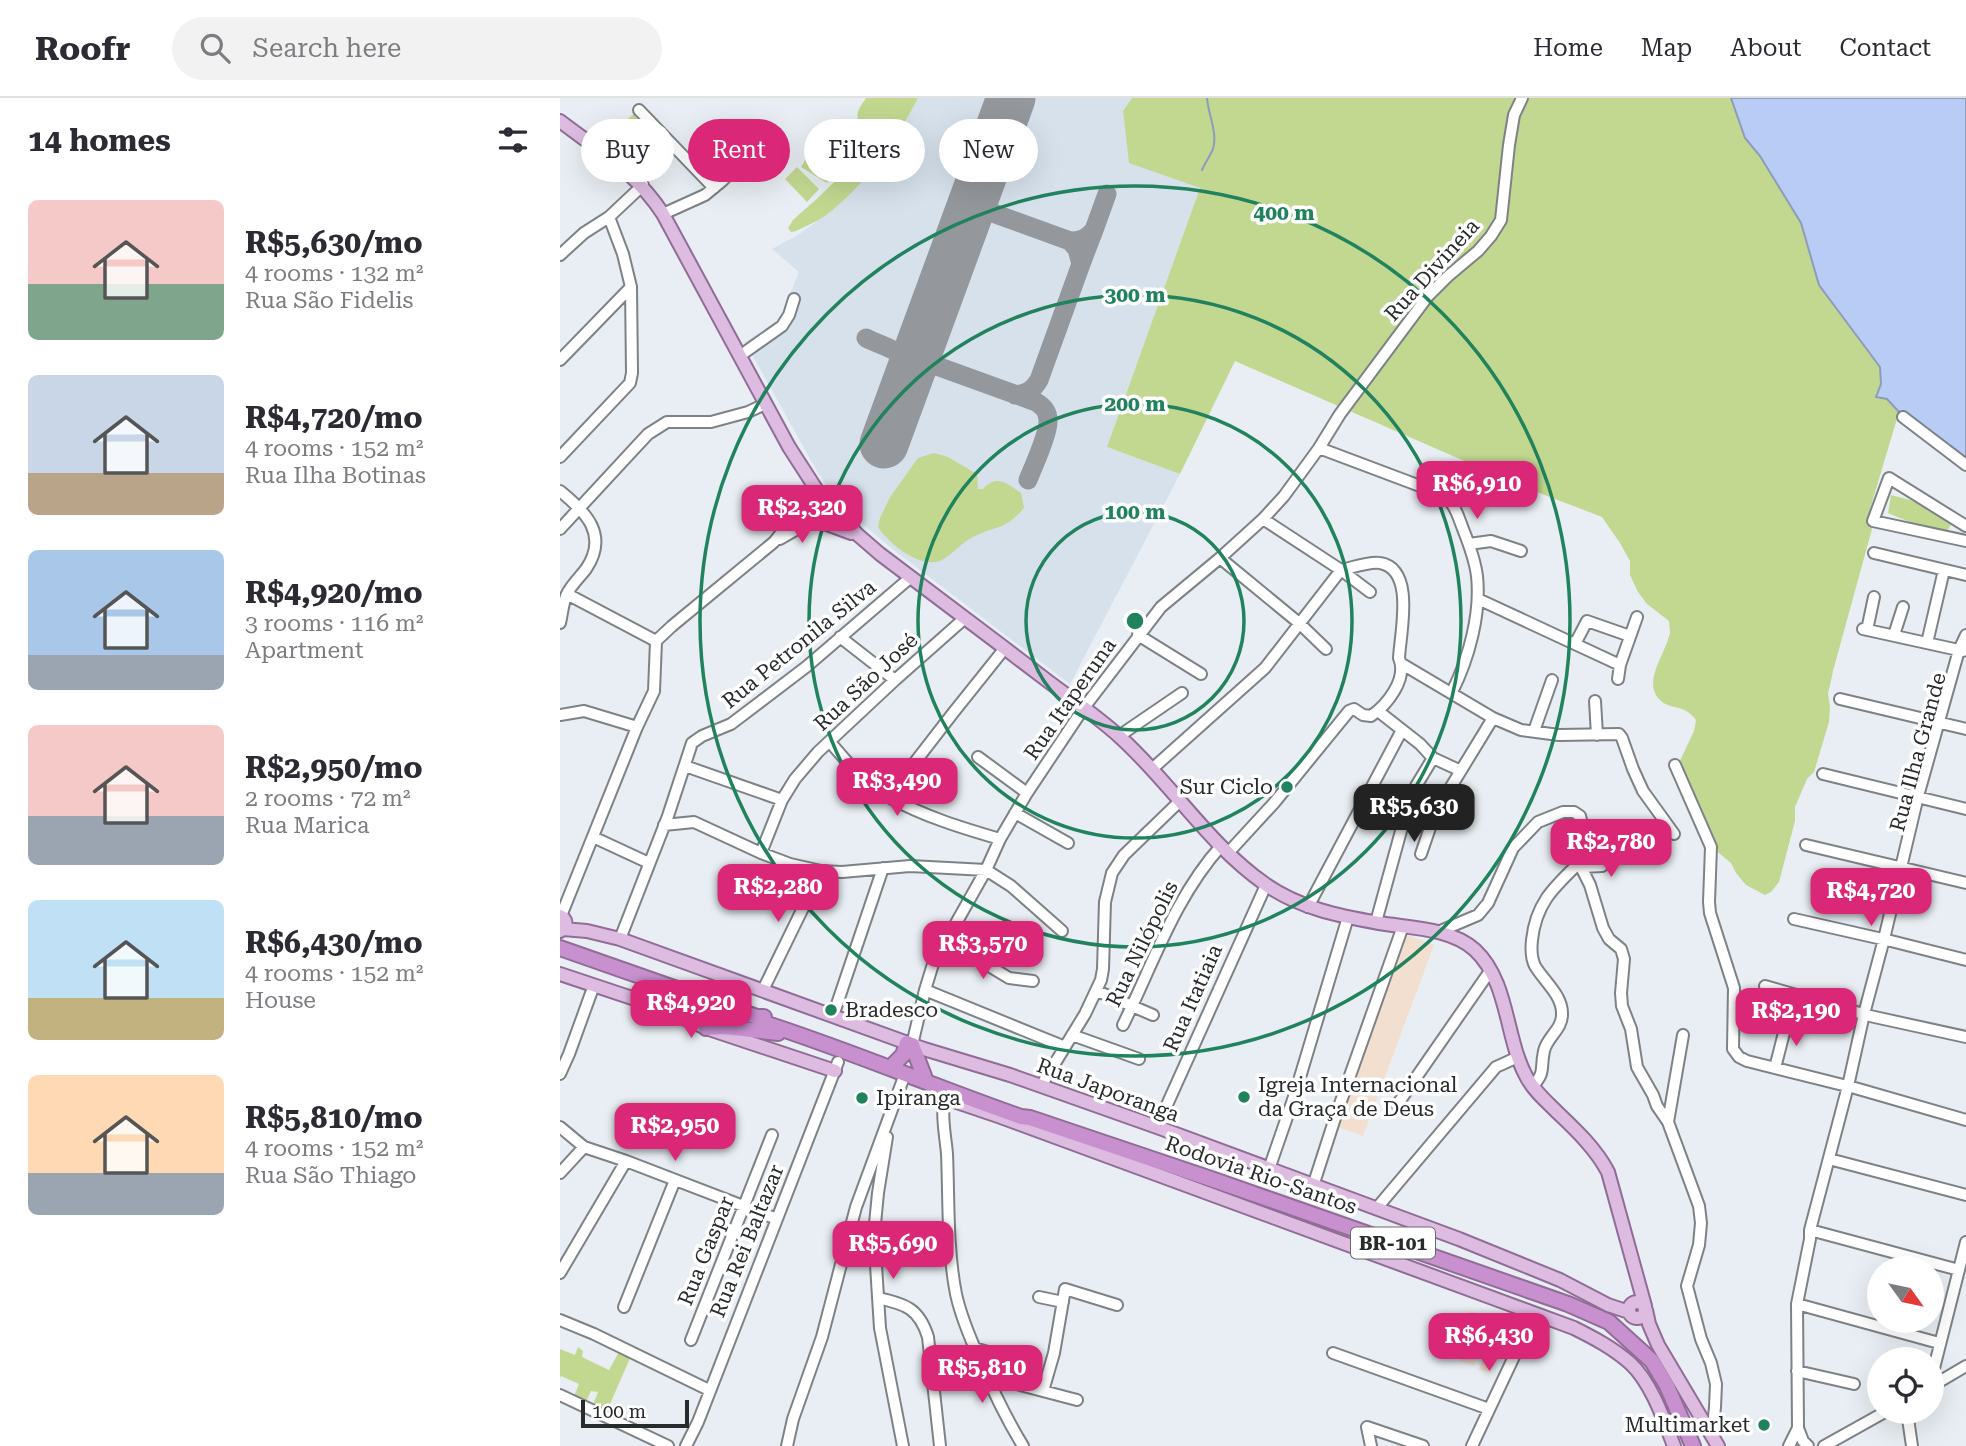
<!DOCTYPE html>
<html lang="en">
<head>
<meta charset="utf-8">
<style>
  :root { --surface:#fff; --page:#f2f2f3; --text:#2b2b33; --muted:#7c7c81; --line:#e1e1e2; --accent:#db2777 }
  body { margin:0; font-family:"Roboto Serif",serif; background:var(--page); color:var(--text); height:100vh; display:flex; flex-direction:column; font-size:26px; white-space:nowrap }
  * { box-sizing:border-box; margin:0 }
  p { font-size:23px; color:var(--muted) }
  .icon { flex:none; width:38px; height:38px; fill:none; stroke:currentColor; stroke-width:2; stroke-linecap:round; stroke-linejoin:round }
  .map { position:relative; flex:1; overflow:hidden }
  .sheet { display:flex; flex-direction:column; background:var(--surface); width:560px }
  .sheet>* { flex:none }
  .guide { position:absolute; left:21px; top:21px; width:665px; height:63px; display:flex; gap:14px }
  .needle { width:46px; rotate:123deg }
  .controls { position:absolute; left:1307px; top:1158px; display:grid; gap:14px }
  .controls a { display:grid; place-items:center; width:77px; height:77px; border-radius:50%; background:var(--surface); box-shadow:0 7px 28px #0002; font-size:35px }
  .scale { position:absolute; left:21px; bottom:18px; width:108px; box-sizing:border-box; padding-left:7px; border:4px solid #282b2c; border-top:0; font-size:19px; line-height:24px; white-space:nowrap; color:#282b2c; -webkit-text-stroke:5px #fff; paint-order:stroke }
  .price { position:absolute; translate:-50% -60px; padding:0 16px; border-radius:14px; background:var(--accent); color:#fff; font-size:23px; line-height:46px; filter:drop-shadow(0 2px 4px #0008) }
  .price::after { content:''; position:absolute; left:50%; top:42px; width:21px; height:16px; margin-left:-10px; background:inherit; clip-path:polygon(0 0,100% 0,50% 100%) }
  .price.selected { background:#222; color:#fff }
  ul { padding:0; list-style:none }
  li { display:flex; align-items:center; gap:21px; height:175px; padding:0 28px }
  li span { display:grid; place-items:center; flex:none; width:196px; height:140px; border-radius:10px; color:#555 }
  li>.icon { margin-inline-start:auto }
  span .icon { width:84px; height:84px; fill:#fffc; stroke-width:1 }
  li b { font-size:30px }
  h2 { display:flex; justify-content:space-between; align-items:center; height:84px; padding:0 28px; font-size:30px }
  .chip { padding:0 24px; border-radius:32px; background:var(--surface); box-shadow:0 7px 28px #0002; font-size:24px; line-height:63px }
  .chip.selected { background:var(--accent); color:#fff }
  header { display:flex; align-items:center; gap:42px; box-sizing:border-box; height:98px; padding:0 35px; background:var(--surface); border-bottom:2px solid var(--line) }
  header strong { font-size:33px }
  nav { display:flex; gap:38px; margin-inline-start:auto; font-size:24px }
  .search { width:490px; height:63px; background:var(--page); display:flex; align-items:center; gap:18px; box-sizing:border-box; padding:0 24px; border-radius:38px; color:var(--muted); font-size:26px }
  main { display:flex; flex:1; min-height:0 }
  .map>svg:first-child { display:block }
  .built { fill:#d6e1ec }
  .medical { fill:#f3dfd0 }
  .green { fill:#c2d890 }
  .water { fill:#b8ccf5; stroke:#8d9cb9; stroke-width:2 }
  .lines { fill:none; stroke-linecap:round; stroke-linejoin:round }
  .stream { stroke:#8d9cb9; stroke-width:2 }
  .taxiway { stroke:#94989c; stroke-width:19 }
  .runway { stroke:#94989c; stroke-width:49 }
  .minor-casing { stroke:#7d8287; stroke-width:14 }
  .major-casing { stroke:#906d96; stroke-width:16 }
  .highway-casing { stroke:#906d96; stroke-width:18 }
  .minor { stroke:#fff; stroke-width:10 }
  .major { stroke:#debce2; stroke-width:12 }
  .highway { stroke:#c890cf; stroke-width:14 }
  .ring { fill:none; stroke:#20835d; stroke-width:3.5 }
  .poi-dot { fill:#20835d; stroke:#fff; stroke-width:2.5 }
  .labels { text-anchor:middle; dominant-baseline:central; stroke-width:7; stroke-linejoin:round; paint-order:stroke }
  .shield { fill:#fff; stroke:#686b6b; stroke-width:2 }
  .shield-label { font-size:19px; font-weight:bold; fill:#282b2c }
  .street-label { font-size:21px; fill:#282b2c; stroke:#fff }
  .poi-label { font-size:21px; fill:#282b2c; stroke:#fff; text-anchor:start }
  .centre { fill:#20835d; stroke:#fff; stroke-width:3.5 }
  .ring-label { font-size:21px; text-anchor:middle; font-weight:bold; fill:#20835d; stroke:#fff; stroke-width:7; stroke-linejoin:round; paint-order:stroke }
</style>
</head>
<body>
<header>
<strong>Roofr</strong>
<div class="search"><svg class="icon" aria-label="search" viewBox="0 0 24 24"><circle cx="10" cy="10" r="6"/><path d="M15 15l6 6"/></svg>Search here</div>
<nav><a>Home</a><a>Map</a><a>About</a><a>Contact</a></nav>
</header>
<main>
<section class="sheet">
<h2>14 homes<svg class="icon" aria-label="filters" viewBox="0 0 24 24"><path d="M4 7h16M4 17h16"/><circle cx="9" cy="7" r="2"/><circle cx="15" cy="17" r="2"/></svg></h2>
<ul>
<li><span style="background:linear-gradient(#f6c9c9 60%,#7fa58c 0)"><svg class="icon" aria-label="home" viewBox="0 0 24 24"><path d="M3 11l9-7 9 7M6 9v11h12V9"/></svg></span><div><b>R$5,630/mo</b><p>4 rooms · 132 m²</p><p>Rua São Fidelis</p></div></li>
<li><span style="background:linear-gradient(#c9d6e8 70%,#b9a48a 0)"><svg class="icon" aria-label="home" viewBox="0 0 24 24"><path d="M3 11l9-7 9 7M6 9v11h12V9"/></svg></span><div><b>R$4,720/mo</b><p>4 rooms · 152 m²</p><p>Rua Ilha Botinas</p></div></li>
<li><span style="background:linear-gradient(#a9c7e8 75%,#9aa5b1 0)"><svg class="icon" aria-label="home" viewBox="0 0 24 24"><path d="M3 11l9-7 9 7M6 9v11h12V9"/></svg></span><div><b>R$4,920/mo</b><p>3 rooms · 116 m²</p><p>Apartment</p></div></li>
<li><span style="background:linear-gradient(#f6c9c9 65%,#9aa5b1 0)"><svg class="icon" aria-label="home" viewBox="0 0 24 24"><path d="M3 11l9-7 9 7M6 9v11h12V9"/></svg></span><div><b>R$2,950/mo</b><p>2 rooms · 72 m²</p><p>Rua Marica</p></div></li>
<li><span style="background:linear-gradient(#bfe0f5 70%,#c2b280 0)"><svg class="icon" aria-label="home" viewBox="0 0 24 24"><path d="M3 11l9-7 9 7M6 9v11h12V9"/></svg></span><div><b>R$6,430/mo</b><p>4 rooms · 152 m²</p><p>House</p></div></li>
<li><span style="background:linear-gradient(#ffd9b3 70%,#9aa5b1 0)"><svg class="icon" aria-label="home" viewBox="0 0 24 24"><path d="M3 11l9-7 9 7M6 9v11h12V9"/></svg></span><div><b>R$5,810/mo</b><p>4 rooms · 152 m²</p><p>Rua São Thiago</p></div></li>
</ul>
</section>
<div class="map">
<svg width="1406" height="1348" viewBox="0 0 1406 1348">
  <rect width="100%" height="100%" fill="#e8eef3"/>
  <!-- built -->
  <path class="built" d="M358 0H572L563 13 640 90 547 349 620 376 510 586 335 453 304 427 271 393 258 375 185 244 212 227 221 219 239 174 212 151 238 137 263 119 303 82 331 46Z"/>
  <!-- medical -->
  <path class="medical" d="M844 836 874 847 803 1038 778 1029Z
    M910 1213 921 1217 923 1215 944 1221 942 1225 949 1228 931 1275 919 1272 926 1252 921 1251 914 1268 899 1262 900 1258 894 1256Z"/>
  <!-- green -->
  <path class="green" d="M306 0H358C335 44 305 88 265 118 256 124 245 128 236 133L231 134 228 130 233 122C254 103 297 69 302 40 304 30 295 23 298 14 299 9 304 4 306 0Z
    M572 0H1171L1185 40 1200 58 1241 125 1259 187 1320 269C1321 291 1325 299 1339 314L1310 411 1309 424 1312 431 1273 573 1268 596 1270 608 1269 624 1254 674 1247 681 1235 709V723L1219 784 1211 794 1205 797 1186 787 1176 775 1171 765 1154 751 1118 667 1134 633 1136 622C1124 605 1110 613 1099 601 1082 583 1107 554 1110 534 1110 531 1109 527 1109 523L1087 506 1078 494 1070 477V463L1060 445 1042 419 964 389 675 263 620 376 547 349 640 90 569 65 563 13Z
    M76 14 97 37 84 49 62 26Z
    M264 31 290 47 267 85 241 69Z
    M237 69 259 91 247 104 225 81Z
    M374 355 388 359 417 376 418 391H423C437 376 446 385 461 395L464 410C444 433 436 427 413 439 401 445 393 456 382 462 361 472 329 446 318 429L320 420 330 399 358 360Z
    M1331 397 1361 405 1392 424 1388 432 1385 434 1366 431 1328 415Z
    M18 1249 23 1253 22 1259 49 1272 60 1252 71 1258 46 1315 32 1309 38 1294 31 1293 25 1306 13 1301 19 1286 1 1278 0 1280V1251L15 1257Z"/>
  <!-- water -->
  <path class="water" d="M1171 0H1406V362L1339 314 1327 301 1316 299 1321 286 1320 269 1259 187 1241 125 1200 58 1185 40Z"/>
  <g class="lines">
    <!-- stream -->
    <path class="stream" d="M642 72C645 65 650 58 653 51 658 35 648 16 647 0"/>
    <!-- taxiway -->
    <path class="taxiway" d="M430 114 510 143 517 151 521 166 534 132C527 140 521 143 510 143
      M404 128C412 118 417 113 430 114L420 102 419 88
      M534 132 547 96
      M306 240C327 251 351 252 348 280
      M374 267 476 304C483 308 488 313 488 322 489 335 473 369 468 382
      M362 268 374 267C363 261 362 254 362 243
      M455 297C467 296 473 292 479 282L521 166"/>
    <!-- runway -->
    <path class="runway" d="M324 346 451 0"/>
    <!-- minor casing -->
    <g class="minor-casing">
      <path id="minor" d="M79 12 154 90
        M103 116 145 97 162 83 198 47
        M0 157 24 135 49 119 83 87
        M181 257 222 228 229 217 234 201
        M0 262 71 189
        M1343 319 1406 367
        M759 350 876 394C895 403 896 413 903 431 909 446 915 462 917 478 921 516 909 560 892 594
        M0 359 70 285 72 275 71 189 63 156 49 119
        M0 393C26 414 49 437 26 471 20 479 10 488 6 498 3 506 2 516 0 525
        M703 421 781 472 810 494
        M1406 428 1329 380 1313 423 1406 443
        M0 431 88 336 107 324H151L188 314 205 306
        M220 441 253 422
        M909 446 931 443 961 453
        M1314 455 1406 477
        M660 460 739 525 766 551
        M7 496 96 543
        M918 501 1060 567
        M1303 531 1403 553
        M1307 532 1314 499
        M578 537 641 576
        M1334 537 1343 509
        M280 539 335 582
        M96 543 112 528 214 444 236 416 240 406
        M1367 545 1384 472
        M1015 546 1027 523 1070 538
        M842 566 933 620 961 632 999 637 1059 636 1062 640 1073 671 1083 693 1114 736
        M1058 581 1060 567 1077 519
        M1280 601 1406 631
        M1035 603 1037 637
        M818 613 860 646 873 660 899 672
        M0 617 24 613 77 629
        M974 633 992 582
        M559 638 622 595
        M270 644C287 664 305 686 329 699 363 718 402 730 440 741
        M418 659 467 695
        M1115 667 1151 749 1149 804 1150 815 1174 890 1173 951 1179 959 1187 963 1295 990 1406 1022
        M125 668 222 702
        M592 671 705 570 781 472C791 470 810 463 820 465 856 471 840 536 839 560 848 581 827 607 811 618L803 617 794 611 789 613 714 705 668 755
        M1263 676 1406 711
        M328 699 393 615 445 550
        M455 715 508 745
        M104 727 134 724 201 755 230 766 261 773 282 774 350 768 426 772 451 788 502 833
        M33 739 89 765
        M1246 747 1406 785
        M201 755 222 702 235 681 258 654 335 582 405 520
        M861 756 875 715 933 620
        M1022 769 1042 768 1065 752
        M748 809 842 632
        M1 818 77 629 94 593 96 543
        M1234 821 1331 843 1406 862
        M816 824 844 722 856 688 873 660
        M878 834 918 817 928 805 953 750 978 724 1003 714H1014L1020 718 1022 726 1017 755 1019 765 1030 787 1043 830 1049 841 1061 851 1064 861 1061 895 1062 908 1071 931 1077 969 1093 997 1097 1008 1108 1024 1139 1108 1141 1125 1139 1147 1127 1188 1141 1241 1151 1265 1156 1286 1155 1309 1152 1337
        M60 841 108 718 132 645 142 638 171 626 246 569 351 479
        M386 842 449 880 473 883
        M1205 888 1310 918 1406 939
        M203 892 261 773
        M365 892 505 949
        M537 893 593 917
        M273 918 323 770
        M563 927C593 866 615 799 661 748
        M512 937 579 961
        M352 947 365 892 373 866 426 772 440 741 467 695 523 611 601 509 660 460 703 421 724 398 759 350 780 316 868 198 887 179 918 153 931 138 941 122 949 47 954 17 962 0
        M1215 970 1227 923
        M0 976 9 956 34 887
        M481 988 525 916 541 882 543 871 545 804 552 775 564 757 620 703
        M973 988C986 973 980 971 984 953 987 939 1003 931 1002 915 1002 897 984 883 975 868 971 860 971 851 972 842 976 805 994 789 1019 765
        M389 994C378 1006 386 1040 387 1056 389 1103 387 1150 396 1196 401 1219 410 1240 420 1262 432 1291 446 1320 463 1348
        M837 1007 930 873
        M1108 1024 1123 937
        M0 1029 24 1049 66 1063 217 1121
        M597 1029 706 787
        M327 1039 318 1095 314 1136 320 1230 343 1348
        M1269 1061 1406 1097
        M709 1071 735 996 788 819
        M0 1075 24 1049
        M753 1088 775 1020 843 828
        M816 1111 936 969 958 959
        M1250 1132 1399 1172
        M0 1175 66 1063
        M479 1199 503 1204
        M318 1200C345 1206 359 1210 368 1239L380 1348
        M1237 1206 1379 1245
        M64 1209 115 1082
        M0 1222 34 1236 149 1292
        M131 1242 212 1037
        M414 1250 452 1261 451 1279 460 1287 517 1302
        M773 1255 929 1311
        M1237 1273 1294 1286
        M1372 1278 1406 1144
        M1372 1288 1406 1268
        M483 1293 494 1255 505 1191 557 1207
        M0 1297 108 1348
        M1347 1314 1352 1348
        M1238 1330 1243 1343 1248 1348
        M126 1348 138 1324 278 964
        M227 1348 233 1321 262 1239 296 1109 345 976
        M811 1348 807 1329 863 1348
        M912 1348 974 1216
        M1229 1348 1238 1330 1237 1206 1250 1141V1132L1288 988 1304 916 1324 841 1358 698 1399 552 1406 537
        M1264 1348 1325 1314"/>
    </g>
    <!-- major casing -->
    <g class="major-casing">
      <path id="major" d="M0 23C39 53 76 74 103 116L229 349 260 397
        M240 409a13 13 0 1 1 26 0a13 13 0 1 1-26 0Z
        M265 403 298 437 320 456C377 499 433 541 489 584 513 602 538 619 560 639 611 685 648 746 705 786 739 810 779 818 819 825 850 830 891 830 915 852 949 884 945 939 966 978 973 992 986 1003 997 1014 1016 1032 1036 1051 1048 1074L1085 1208
        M256 422 291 435
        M0 818C7 821 8 829 0 833
        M3 831 27 833 60 841 364 951 450 977 597 1029 899 1141 1000 1182 1048 1207 1069 1214
        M0 876 99 909 146 930 275 973
        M385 1000 441 1019 1014 1230C1034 1240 1053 1250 1070 1265 1091 1284 1104 1322 1114 1348
        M1069 1212a8 8 0 1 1 16 0a8 8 0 1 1-16 0Z
        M1086 1212 1089 1226 1098 1247 1158 1348"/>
    </g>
    <!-- highway casing -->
    <g class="highway-casing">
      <path id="highway" d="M0 850 197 919H204
        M197 919 204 925C291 953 375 989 461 1019L470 1020 651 1081 1008 1206 1049 1224 1092 1263 1107 1288 1133 1348
        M146 930 165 929 218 935
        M352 947 364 978
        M334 966 343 957 347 945"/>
    </g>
    <!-- minor -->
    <use href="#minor" class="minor"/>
    <!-- major -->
    <use href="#major" class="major"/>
    <!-- highway -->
    <use href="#highway" class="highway"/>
  </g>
  <!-- distance rings -->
  <g class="ring">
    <circle cx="575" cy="523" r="109"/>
    <circle cx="575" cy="523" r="217"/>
    <circle cx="575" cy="523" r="326"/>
    <circle cx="575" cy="523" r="435"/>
  </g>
  <!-- markers -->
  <g class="poi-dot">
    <circle cx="727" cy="689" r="7"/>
    <circle cx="271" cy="912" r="7"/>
    <circle cx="684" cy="999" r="7"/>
    <circle cx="302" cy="1000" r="7"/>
    <circle cx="1204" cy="1327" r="7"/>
  </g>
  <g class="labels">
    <!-- shield labels -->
    <rect class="shield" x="791" y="1129.5" width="84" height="31" rx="5"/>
    <g class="shield-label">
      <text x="833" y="1145">BR-101</text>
    </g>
    <!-- street labels -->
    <g class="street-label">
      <text transform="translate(872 172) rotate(-48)">Rua Divineia</text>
      <text transform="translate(239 546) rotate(-39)">Rua Petronila Silva</text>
      <text transform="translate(306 584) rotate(-43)">Rua São José</text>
      <text transform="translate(510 601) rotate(-55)">Rua Itaperuna</text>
      <text transform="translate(1358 654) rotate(-75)">Rua Ilha Grande</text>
      <text transform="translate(582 846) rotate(-64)">Rua Nilópolis</text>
      <text transform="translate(633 900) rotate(-66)">Rua Itatiaia</text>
      <text transform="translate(548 992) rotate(20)">Rua Japoranga</text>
      <text transform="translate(701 1077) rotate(19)">Rodovia Rio-Santos</text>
      <text transform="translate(187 1143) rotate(-68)">Rua Rei Baltazar</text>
      <text transform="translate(146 1153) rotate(-68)">Rua Gaspar</text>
    </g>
    <!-- poi labels -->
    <g class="poi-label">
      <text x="713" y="689" text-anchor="end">Sur Ciclo</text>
      <text x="285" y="912">Bradesco</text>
      <text x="698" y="987">Igreja Internacional<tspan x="698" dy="24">da Graça de Deus</tspan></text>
      <text x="316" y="1000">Ipiranga</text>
      <text x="1190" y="1327" text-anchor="end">Multimarket</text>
    </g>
  </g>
  <circle cx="575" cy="523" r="10" class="centre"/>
  <g class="ring-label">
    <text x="724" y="122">400 m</text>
    <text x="575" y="204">300 m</text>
    <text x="575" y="313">200 m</text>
    <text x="575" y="421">100 m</text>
  </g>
</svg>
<div class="controls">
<a><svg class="needle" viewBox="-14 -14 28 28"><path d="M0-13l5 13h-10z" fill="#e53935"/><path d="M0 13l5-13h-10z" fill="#7c7c81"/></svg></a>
<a><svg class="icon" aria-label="locate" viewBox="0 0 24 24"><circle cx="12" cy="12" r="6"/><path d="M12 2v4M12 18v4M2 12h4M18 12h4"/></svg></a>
</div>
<div class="scale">100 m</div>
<b class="price" style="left:917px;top:423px">R$6,910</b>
<b class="price" style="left:242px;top:447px">R$2,320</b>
<b class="price" style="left:337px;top:720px">R$3,490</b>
<b class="price selected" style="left:854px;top:746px">R$5,630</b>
<b class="price" style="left:1051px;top:781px">R$2,780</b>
<b class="price" style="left:218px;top:826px">R$2,280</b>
<b class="price" style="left:1311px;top:830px">R$4,720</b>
<b class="price" style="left:423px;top:883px">R$3,570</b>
<b class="price" style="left:131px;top:942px">R$4,920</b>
<b class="price" style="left:1236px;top:950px">R$2,190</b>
<b class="price" style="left:115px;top:1065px">R$2,950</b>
<b class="price" style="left:333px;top:1183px">R$5,690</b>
<b class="price" style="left:929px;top:1275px">R$6,430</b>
<b class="price" style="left:422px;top:1307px">R$5,810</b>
<div class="guide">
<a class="chip">Buy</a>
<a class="chip selected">Rent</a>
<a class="chip">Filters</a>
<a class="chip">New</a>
</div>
</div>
</main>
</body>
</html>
